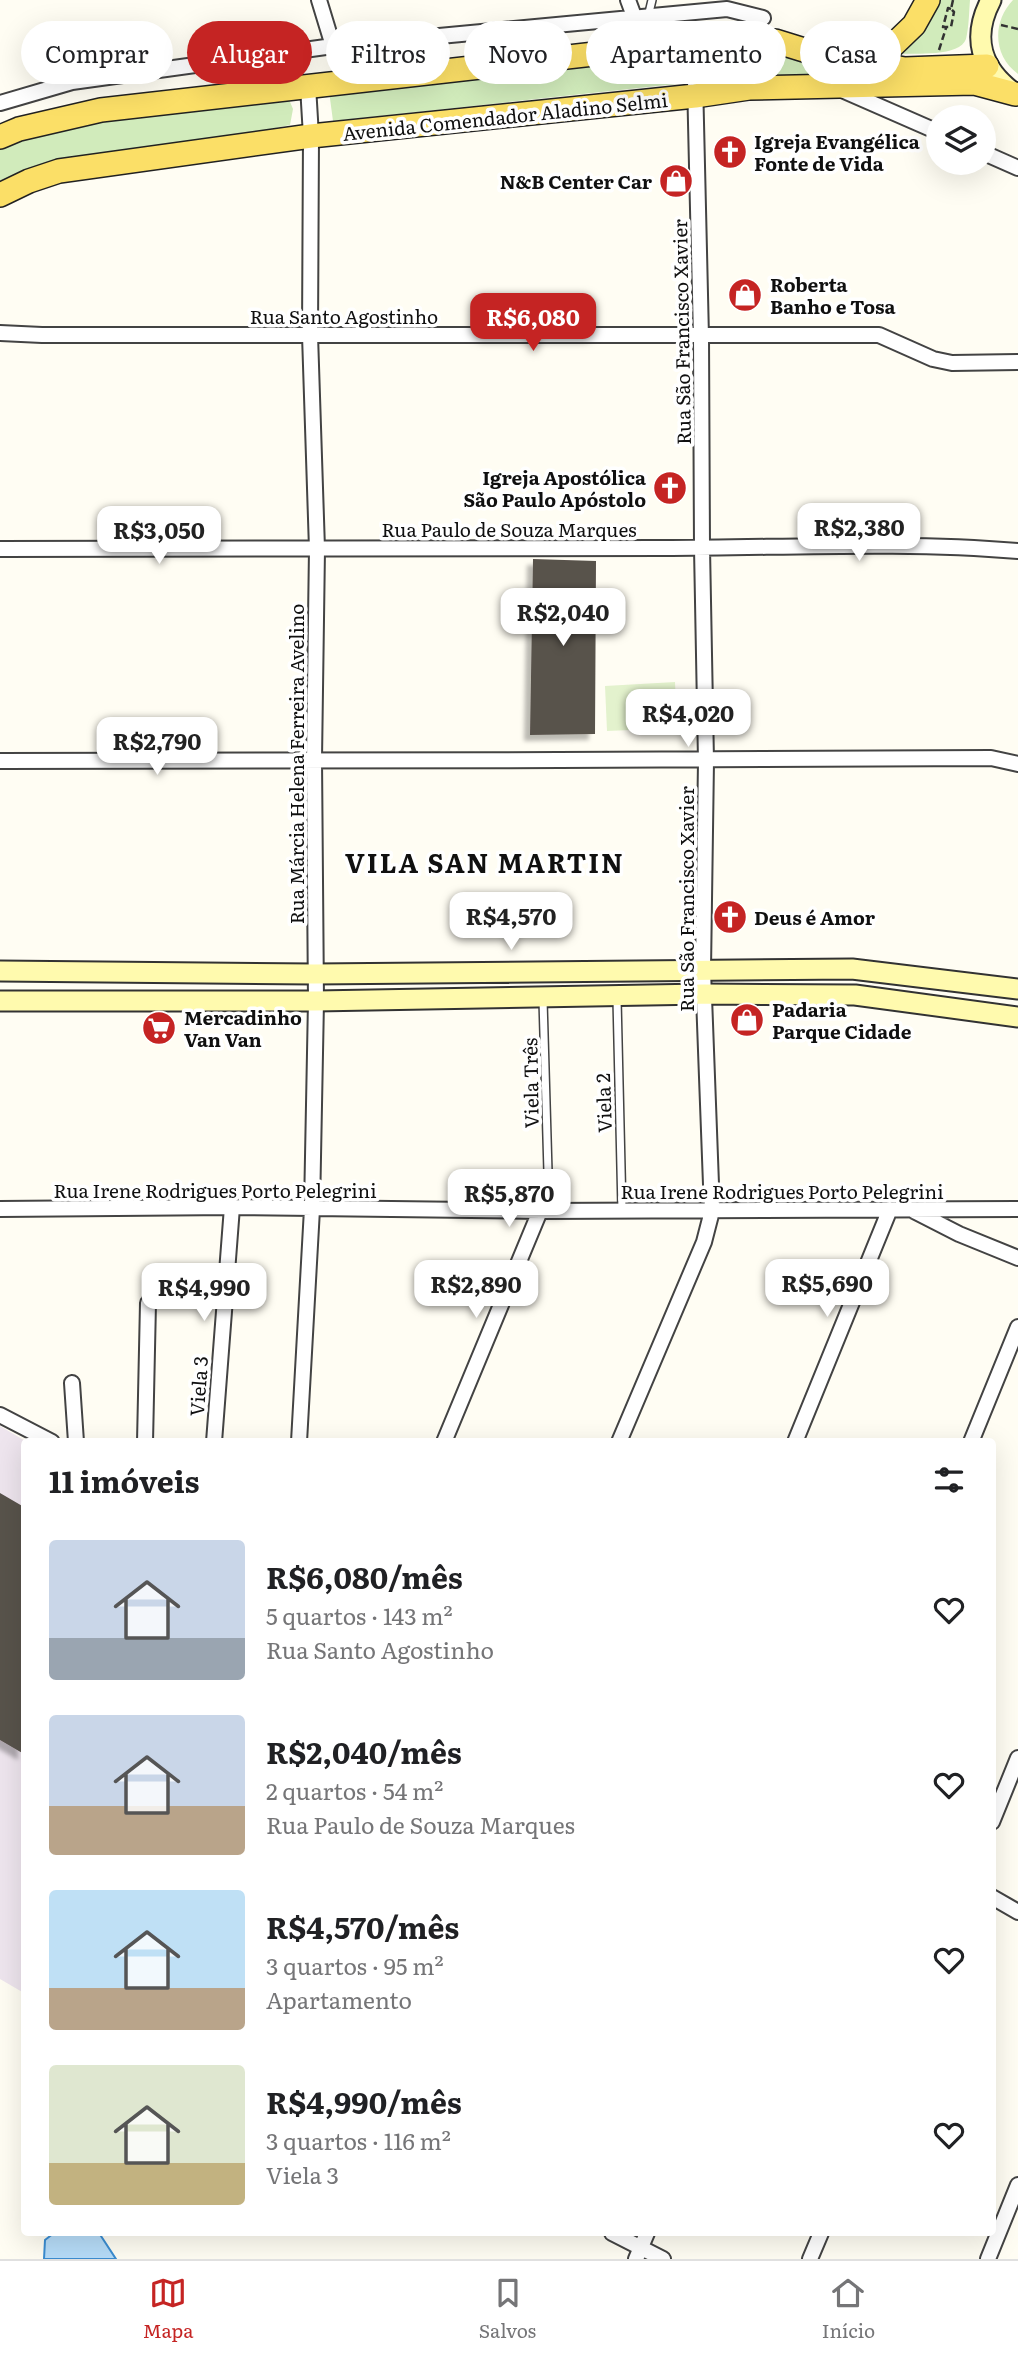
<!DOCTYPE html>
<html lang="pt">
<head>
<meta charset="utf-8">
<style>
  :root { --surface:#fff; --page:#f2f2f2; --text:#202124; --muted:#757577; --line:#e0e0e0; --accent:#c52423 }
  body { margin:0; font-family:Literata,serif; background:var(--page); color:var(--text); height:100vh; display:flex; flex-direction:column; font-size:26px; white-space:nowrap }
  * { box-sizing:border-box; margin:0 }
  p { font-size:23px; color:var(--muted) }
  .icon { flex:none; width:38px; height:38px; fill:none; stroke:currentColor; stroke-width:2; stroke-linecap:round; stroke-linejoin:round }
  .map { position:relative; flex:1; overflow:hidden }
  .sheet { position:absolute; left:21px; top:1438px; width:975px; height:798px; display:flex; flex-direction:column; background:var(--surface); border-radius:7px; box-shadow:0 7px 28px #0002 }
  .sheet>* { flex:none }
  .top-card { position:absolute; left:21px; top:21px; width:976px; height:63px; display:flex; gap:14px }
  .fabs { position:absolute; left:926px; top:105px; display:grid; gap:14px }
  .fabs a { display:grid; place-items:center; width:70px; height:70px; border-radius:50%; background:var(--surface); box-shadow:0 7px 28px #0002; font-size:35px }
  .price { position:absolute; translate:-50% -60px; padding:0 16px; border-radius:14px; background:#fff; color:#222; font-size:23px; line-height:46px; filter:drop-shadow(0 2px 4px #0008) }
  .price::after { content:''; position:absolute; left:50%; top:42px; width:21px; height:16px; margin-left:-10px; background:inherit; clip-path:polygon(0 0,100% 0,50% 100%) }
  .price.selected { background:var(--accent); color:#fff }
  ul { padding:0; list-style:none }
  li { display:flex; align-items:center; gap:21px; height:175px; padding:0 28px }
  li span { display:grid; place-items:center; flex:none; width:196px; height:140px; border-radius:7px; color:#555 }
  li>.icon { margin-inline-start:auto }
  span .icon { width:84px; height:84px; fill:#fffc; stroke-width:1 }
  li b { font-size:30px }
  h2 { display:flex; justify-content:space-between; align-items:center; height:84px; padding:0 28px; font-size:30px }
  .pill { padding:0 24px; border-radius:32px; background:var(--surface); box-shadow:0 7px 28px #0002; font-size:24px; line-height:63px }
  .pill.selected { background:var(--accent); color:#fff }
  .tabs { display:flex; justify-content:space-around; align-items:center; height:98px; border-top:2px solid var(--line); background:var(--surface); font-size:19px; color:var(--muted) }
  .tabs a { display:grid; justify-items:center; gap:4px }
  .tabs .selected { color:var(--accent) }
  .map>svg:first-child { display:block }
  .industrial { fill:#eee5ee }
  .green { fill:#d1ebbb }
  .pitch { fill:#e3f2cd }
  .water { fill:#b6dcf8; stroke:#3b8dd1; stroke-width:2 }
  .building { fill:#59524c; filter:url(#shadow) }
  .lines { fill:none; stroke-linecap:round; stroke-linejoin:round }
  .lane-casing { stroke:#434343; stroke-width:10 }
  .street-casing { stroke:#434343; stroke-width:18 }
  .secondary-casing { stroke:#323232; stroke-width:23 }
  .primary-casing { stroke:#212121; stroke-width:26 }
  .path { stroke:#323232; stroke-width:2.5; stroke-dasharray:7 3.5; stroke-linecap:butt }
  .lane { stroke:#fff; stroke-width:7 }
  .street { stroke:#fff; stroke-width:14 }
  .secondary { stroke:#fffaae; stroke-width:19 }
  .primary { stroke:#fbdf67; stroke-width:23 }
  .labels { text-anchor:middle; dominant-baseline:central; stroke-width:7; stroke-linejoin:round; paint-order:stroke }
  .street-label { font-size:19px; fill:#101010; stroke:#fff }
  .poi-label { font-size:19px; font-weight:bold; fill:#101010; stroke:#fff; text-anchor:start }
  .district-label { font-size:26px; font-weight:bold; letter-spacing:2px; fill:#101010; stroke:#fff }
</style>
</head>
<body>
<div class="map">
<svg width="1018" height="2259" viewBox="0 0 1018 2259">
  <defs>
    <filter id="shadow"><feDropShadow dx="-6" dy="6" stdDeviation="2" flood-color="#0004"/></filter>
  </defs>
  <rect width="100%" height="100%" fill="#fffdf3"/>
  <!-- industrial -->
  <path class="industrial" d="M0 1426 27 1442H24V1993L0 1979Z"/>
  <!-- green -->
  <path class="green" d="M937 0H970C969 12 969 27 966 39 960 57 915 53 899 54Z
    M1013 0H1018V74C993 56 992 22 1013 0Z
    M684 48 685 83 333 121 329 91Z
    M711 49 779 51 835 71 830 79 748 83 711 81 707 76 703 57Z
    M288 97 293 109 290 125 0 185V144L75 119Z"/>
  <!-- pitch -->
  <path class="pitch" d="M675 682 677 728 607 731 605 686Z"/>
  <!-- water -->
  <path class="water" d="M54 2233H99L116 2259H44L45 2240Z"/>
  <!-- building -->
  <path class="building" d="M533 559 596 561 595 734 530 735Z
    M0 1493 24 1507V1754L0 1740Z"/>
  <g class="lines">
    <!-- lane casing -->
    <g class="lane-casing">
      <path id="lane" d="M648 17 652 0
        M617 999 622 1210
        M540 1211 545 1195 548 1172 543 1000"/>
    </g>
    <!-- street casing -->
    <g class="street-casing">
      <path id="street" d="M319 0 333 46
        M628 0 635 19
        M842 90 938 132
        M0 103 72 82 333 46 727 9 763 18
        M984 153 1018 168
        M0 333 42 335H879L933 359 952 363 1018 362
        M0 549C221 549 442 548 663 548 781 548 900 541 1018 551
        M0 761C330 759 661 762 991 758L1018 764
        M0 1209 232 1207 540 1211 1018 1209
        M914 1211 959 1234 1018 1258
        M72 1383 76 1442
        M0 1415 52 1442
        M145 1442 148 1303
        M214 1442 232 1207
        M299 1442 312 1209 316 1001 314 759 317 549 310 335 311 136 308 86
        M444 1442 540 1211
        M619 1442 704 1242 712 1211 703 970 706 761 702 548 701 337 695 80 691 43
        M795 1442 890 1209
        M971 1442 1018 1327
        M992 1822 1018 1758
        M992 1897 1018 1912
        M612 2233 663 2259
        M636 2259 647 2233
        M810 2259 821 2233
        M988 2259 1018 2185"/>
    </g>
    <!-- secondary casing -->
    <g class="secondary-casing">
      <path id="secondary" d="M991 0C971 38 981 69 1014 93
        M0 971 314 974 852 969 1018 989
        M0 1001H316L704 994 855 995 1018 1017"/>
    </g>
    <!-- primary casing -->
    <g class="primary-casing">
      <path id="primary" d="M861 62 886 52 914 25 928 0
        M0 137 19 129 101 110 691 43 775 41 817 54 905 69 987 66
        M0 195 29 181 59 171 311 136 695 96 749 88 974 83 1015 94"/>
    </g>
    <!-- path -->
    <path class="path" d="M951 9 948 8 943 27H951L954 12 951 9 953 0
      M1001 25 1018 29
      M939 50 946 28"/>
    <!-- lane -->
    <use href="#lane" class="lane"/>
    <!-- street -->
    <use href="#street" class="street"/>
    <!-- secondary -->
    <use href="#secondary" class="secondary"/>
    <!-- primary -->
    <use href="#primary" class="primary"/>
  </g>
  <!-- icons -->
  <defs>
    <g id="church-disc" transform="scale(1.75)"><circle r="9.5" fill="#c52423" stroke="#fff"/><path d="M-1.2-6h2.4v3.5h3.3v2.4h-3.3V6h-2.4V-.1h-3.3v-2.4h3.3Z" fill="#fff"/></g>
    <g id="shop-disc" transform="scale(1.75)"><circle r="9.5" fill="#c52423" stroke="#fff"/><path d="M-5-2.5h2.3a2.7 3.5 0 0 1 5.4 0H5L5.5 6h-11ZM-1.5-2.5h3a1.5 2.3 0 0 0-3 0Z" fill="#fff"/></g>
    <g id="supermarket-disc" transform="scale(1.75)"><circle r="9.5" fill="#c52423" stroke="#fff"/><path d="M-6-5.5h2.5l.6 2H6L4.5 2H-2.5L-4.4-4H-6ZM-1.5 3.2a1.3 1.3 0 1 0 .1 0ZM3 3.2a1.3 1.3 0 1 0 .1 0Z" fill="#fff"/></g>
  </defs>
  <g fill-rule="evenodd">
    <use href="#church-disc" x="730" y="152"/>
    <use href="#shop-disc" x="676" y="181"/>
    <use href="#shop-disc" x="745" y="295"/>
    <use href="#church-disc" x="670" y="488"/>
    <use href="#church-disc" x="730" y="917"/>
    <use href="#shop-disc" x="747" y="1020"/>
    <use href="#supermarket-disc" x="159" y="1028"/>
  </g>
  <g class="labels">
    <!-- street labels -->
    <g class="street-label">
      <text transform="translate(505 116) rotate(-6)">Avenida Comendador Aladino Selmi</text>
      <text x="344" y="316">Rua Santo Agostinho</text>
      <text transform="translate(681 332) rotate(-91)">Rua São Francisco Xavier</text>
      <text x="509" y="529">Rua Paulo de Souza Marques</text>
      <text transform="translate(296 764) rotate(-90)">Rua Márcia Helena Ferreira Avelino</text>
      <text transform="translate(686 899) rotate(-90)">Rua São Francisco Xavier</text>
      <text transform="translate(530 1083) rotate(-91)">Viela Três</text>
      <text transform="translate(603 1103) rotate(-92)">Viela 2</text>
      <text x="215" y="1190">Rua Irene Rodrigues Porto Pelegrini</text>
      <text x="782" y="1191">Rua Irene Rodrigues Porto Pelegrini</text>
      <text transform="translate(198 1386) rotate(-86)">Viela 3</text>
    </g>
    <!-- poi labels -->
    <g class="poi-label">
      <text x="754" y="141">Igreja Evangélica<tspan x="754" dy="22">Fonte de Vida</tspan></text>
      <text x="652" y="181" text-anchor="end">N&amp;B Center Car</text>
      <text x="770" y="284">Roberta<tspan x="770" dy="22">Banho e Tosa</tspan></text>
      <text x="646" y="477" text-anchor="end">Igreja Apostólica<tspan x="646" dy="22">São Paulo Apóstolo</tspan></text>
      <text x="754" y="917">Deus é Amor</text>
      <text x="772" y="1009">Padaria<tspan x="772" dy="22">Parque Cidade</tspan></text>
      <text x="184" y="1017">Mercadinho<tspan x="184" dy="22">Van Van</tspan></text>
    </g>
    <!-- district labels -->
    <g class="district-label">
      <text x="485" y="861">VILA SAN MARTIN</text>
    </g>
  </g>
</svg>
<div class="fabs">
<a><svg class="icon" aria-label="layers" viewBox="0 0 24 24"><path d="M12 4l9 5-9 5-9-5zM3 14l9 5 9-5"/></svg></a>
</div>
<b class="price selected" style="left:533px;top:353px">R$6,080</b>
<b class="price" style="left:859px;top:563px">R$2,380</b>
<b class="price" style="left:159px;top:566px">R$3,050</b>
<b class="price" style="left:563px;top:648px">R$2,040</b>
<b class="price" style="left:688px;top:749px">R$4,020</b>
<b class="price" style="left:157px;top:777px">R$2,790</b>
<b class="price" style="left:511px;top:952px">R$4,570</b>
<b class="price" style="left:509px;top:1229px">R$5,870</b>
<b class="price" style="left:827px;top:1319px">R$5,690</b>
<b class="price" style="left:476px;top:1320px">R$2,890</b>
<b class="price" style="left:204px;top:1323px">R$4,990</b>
<div class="top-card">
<a class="pill">Comprar</a>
<a class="pill selected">Alugar</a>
<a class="pill">Filtros</a>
<a class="pill">Novo</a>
<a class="pill">Apartamento</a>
<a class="pill">Casa</a>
</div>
<section class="sheet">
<h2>11 imóveis<svg class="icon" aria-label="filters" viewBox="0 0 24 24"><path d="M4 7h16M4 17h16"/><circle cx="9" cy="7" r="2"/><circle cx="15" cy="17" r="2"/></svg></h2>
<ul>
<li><span style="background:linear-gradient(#c9d6e8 70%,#9aa5b1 0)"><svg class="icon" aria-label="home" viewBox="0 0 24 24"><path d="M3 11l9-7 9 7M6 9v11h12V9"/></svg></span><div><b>R$6,080/mês</b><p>5 quartos · 143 m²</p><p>Rua Santo Agostinho</p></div><svg class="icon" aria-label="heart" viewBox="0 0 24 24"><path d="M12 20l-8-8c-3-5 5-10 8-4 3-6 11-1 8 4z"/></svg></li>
<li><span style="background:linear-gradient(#c9d6e8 65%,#b9a48a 0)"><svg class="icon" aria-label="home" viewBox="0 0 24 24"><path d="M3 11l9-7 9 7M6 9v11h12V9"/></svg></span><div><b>R$2,040/mês</b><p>2 quartos · 54 m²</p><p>Rua Paulo de Souza Marques</p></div><svg class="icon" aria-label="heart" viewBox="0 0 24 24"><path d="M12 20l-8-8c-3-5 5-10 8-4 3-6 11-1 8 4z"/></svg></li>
<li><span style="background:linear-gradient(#bfe0f5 70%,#b9a48a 0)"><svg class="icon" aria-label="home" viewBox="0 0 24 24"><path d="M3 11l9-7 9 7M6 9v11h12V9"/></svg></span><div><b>R$4,570/mês</b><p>3 quartos · 95 m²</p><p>Apartamento</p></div><svg class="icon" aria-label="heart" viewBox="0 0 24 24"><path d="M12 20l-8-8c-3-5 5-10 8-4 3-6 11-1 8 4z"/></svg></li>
<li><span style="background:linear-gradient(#dfe7d0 70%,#c2b280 0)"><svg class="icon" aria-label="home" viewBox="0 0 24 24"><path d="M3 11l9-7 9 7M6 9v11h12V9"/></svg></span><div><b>R$4,990/mês</b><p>3 quartos · 116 m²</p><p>Viela 3</p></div><svg class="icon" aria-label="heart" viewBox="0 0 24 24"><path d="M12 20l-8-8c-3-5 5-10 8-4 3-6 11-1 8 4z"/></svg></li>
</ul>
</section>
</div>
<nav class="tabs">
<a class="selected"><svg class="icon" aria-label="map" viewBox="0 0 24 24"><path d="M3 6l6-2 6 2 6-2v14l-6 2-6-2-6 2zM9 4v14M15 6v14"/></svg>Mapa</a>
<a><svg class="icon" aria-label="saved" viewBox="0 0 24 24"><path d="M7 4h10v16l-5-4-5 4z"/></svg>Salvos</a>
<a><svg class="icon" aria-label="home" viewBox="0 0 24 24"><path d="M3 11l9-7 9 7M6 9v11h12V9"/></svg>Início</a>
</nav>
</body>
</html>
